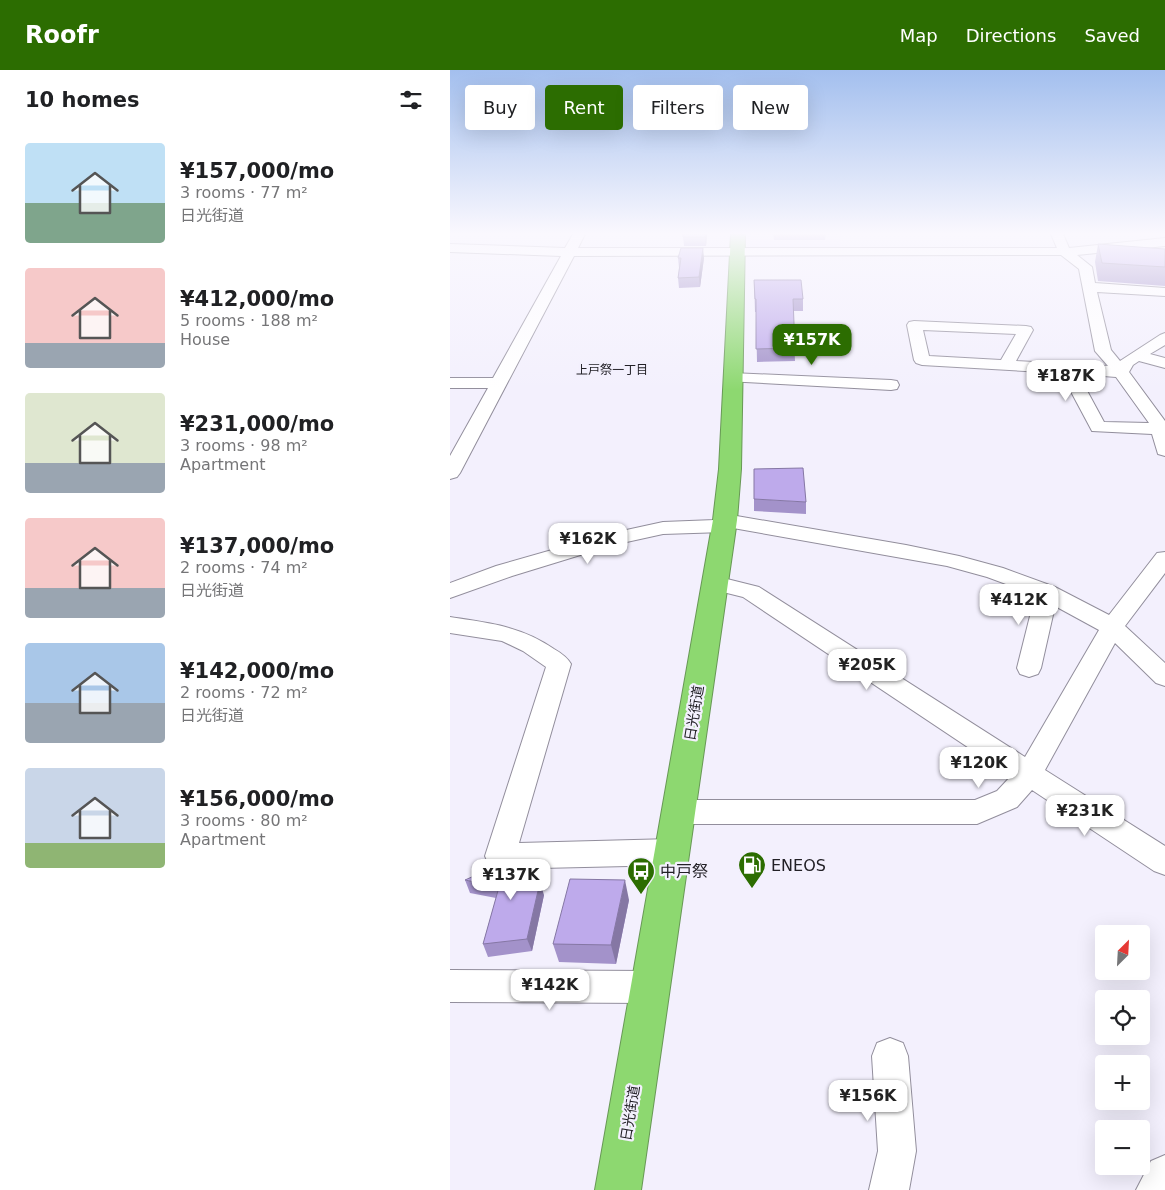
<!DOCTYPE html>
<html lang="en">
<head>
<meta charset="utf-8">
<style>
  :root { --surface:#fff; --page:#f6f6f6; --text:#202124; --muted:#757577; --accent:#2c6d01 }
  body { margin:0; font-family:"DejaVu Sans","Noto Sans JP",sans-serif; background:var(--page); color:var(--text); height:100vh; display:flex; flex-direction:column; font-size:19px; white-space:nowrap }
  * { box-sizing:border-box; margin:0 }
  p { font-size:16px; color:var(--muted) }
  .icon { flex:none; width:28px; height:28px; fill:none; stroke:currentColor; stroke-width:2; stroke-linecap:round; stroke-linejoin:round }
  .map { position:relative; flex:1; overflow:hidden }
  .sheet { display:flex; flex-direction:column; background:var(--surface); width:450px }
  .sheet>* { flex:none }
  .banner { position:absolute; left:15px; top:15px; width:475px; height:45px; display:flex; gap:10px }
  .needle { width:32px; rotate:24deg }
  .fabs { position:absolute; left:645px; top:855px; display:grid; gap:10px }
  .fabs a { display:grid; place-items:center; width:55px; height:55px; border-radius:5px; background:var(--surface); box-shadow:0 5px 20px #0002; font-size:25px }
  .price { position:absolute; translate:-50% -42px; padding:0 11px; border-radius:10px; background:#fff; color:#222; font-size:16px; line-height:32px; filter:drop-shadow(0 1px 2px #0008) }
  .price::after { content:''; position:absolute; left:50%; top:30px; width:15px; height:11px; margin-left:-8px; background:inherit; clip-path:polygon(0 0,100% 0,50% 100%) }
  .price.current { background:var(--accent); color:#fff }
  ul { padding:0; list-style:none }
  li { display:flex; align-items:center; gap:15px; height:125px; padding:0 25px }
  li span { display:grid; place-items:center; flex:none; width:140px; height:100px; border-radius:5px; color:#555 }
  li>.icon { margin-inline-start:auto }
  span .icon { width:60px; height:60px; fill:#fffc; stroke-width:1 }
  li b { font-size:21px }
  h2 { display:flex; justify-content:space-between; align-items:center; height:60px; padding:0 25px; font-size:21px }
  .pill { padding:0 18px; border-radius:5px; background:var(--surface); box-shadow:0 5px 20px #0002; font-size:18px; line-height:45px }
  .pill.current { background:var(--accent); color:#fff }
  header { display:flex; align-items:center; gap:30px; box-sizing:border-box; height:70px; padding:0 25px; background:var(--accent); color:#fff }
  header strong { font-size:24px }
  nav { display:flex; gap:28px; margin-inline-start:auto; font-size:18px }
  main { display:flex; flex:1; min-height:0 }
  .map>svg:first-child { display:block }
  .built { fill:#ece6fd }
  .lines { fill:none; stroke-linecap:round; stroke-linejoin:round }
  .minor-casing { stroke:#928e9c; stroke-width:2 }
  .highway-casing { stroke:#689856; stroke-width:2 }
  .minor { fill:#fff; fill-rule:evenodd }
  .highway { fill:#8dd870; fill-rule:evenodd }
  .wall { fill:#a392ca }
  .shaded-wall { fill:#8577a4 }
  .building { fill:#beaaeb; stroke:#8577a4 }
  .labels { text-anchor:middle; dominant-baseline:central; stroke-width:4.5; stroke-linejoin:round; paint-order:stroke }
  .far-neighbourhood-label { font-size:12px; fill:#222026; stroke:#f3f0fd }
  .street-label { font-size:14px; fill:#222026; stroke:#f3f0fd }
  .near-poi-label { font-size:16px; fill:#222026; stroke:#f3f0fd; text-anchor:start }
</style>
</head>
<body>
<header>
<strong>Roofr</strong>
<nav><a>Map</a><a>Directions</a><a>Saved</a></nav>
</header>
<main>
<section class="sheet">
<h2>10 homes<svg class="icon" aria-label="filters" viewBox="0 0 24 24"><path d="M4 7h16M4 17h16"/><circle cx="9" cy="7" r="2"/><circle cx="15" cy="17" r="2"/></svg></h2>
<ul>
<li><span style="background:linear-gradient(#bfe0f5 60%,#7fa58c 0)"><svg class="icon" aria-label="home" viewBox="0 0 24 24"><path d="M3 11l9-7 9 7M6 9v11h12V9"/></svg></span><div><b>¥157,000/mo</b><p>3 rooms · 77 m²</p><p>日光街道</p></div></li>
<li><span style="background:linear-gradient(#f6c9c9 75%,#9aa5b1 0)"><svg class="icon" aria-label="home" viewBox="0 0 24 24"><path d="M3 11l9-7 9 7M6 9v11h12V9"/></svg></span><div><b>¥412,000/mo</b><p>5 rooms · 188 m²</p><p>House</p></div></li>
<li><span style="background:linear-gradient(#dfe7d0 70%,#9aa5b1 0)"><svg class="icon" aria-label="home" viewBox="0 0 24 24"><path d="M3 11l9-7 9 7M6 9v11h12V9"/></svg></span><div><b>¥231,000/mo</b><p>3 rooms · 98 m²</p><p>Apartment</p></div></li>
<li><span style="background:linear-gradient(#f6c9c9 70%,#9aa5b1 0)"><svg class="icon" aria-label="home" viewBox="0 0 24 24"><path d="M3 11l9-7 9 7M6 9v11h12V9"/></svg></span><div><b>¥137,000/mo</b><p>2 rooms · 74 m²</p><p>日光街道</p></div></li>
<li><span style="background:linear-gradient(#a9c7e8 60%,#9aa5b1 0)"><svg class="icon" aria-label="home" viewBox="0 0 24 24"><path d="M3 11l9-7 9 7M6 9v11h12V9"/></svg></span><div><b>¥142,000/mo</b><p>2 rooms · 72 m²</p><p>日光街道</p></div></li>
<li><span style="background:linear-gradient(#c9d6e8 75%,#8fb573 0)"><svg class="icon" aria-label="home" viewBox="0 0 24 24"><path d="M3 11l9-7 9 7M6 9v11h12V9"/></svg></span><div><b>¥156,000/mo</b><p>3 rooms · 80 m²</p><p>Apartment</p></div></li>
</ul>
</section>
<div class="map">
<svg width="715" height="1120" viewBox="0 0 715 1120">
  <rect width="100%" height="100%" fill="#f3f0fd"/>
  <!-- built -->
  <path class="built" d="M300 164H391L390 178 300 177Z"/>
  <g class="lines">
    <!-- minor casing -->
    <g class="minor-casing">
      <path id="minor" d="M123 164H135L128 178H607L601 164H613L619 178 715 168V176L627 185 642 197 645 213 715 218V226L647 222 661 280 670 291 710 265 715 263V275L700 284 715 288V298L689 291 683 295 679 302 715 351V386L708 384 702 364 642 361 611 303 472 295 466 293 464 290 457 255 459 252 464 251 576 256 581 257 583 260 566 291 658 296 645 281 629 199 611 185 124 186 10 403 7 407 0 409V386L38 318H0V308H43L111 186 0 182V174L115 178ZM473 260 566 264 551 290 479 286ZM628 304 666 307 699 353 654 352Z
        M282 303 441 310 447 311 449 315 447 319 441 320 276 311 274 308 276 305Z
        M275 444 456 475 509 486 553 498 605 517 659 545 707 483 715 482V503L675 556 715 593V616L706 613 665 573 595 700 715 776V805L704 801 582 720 567 737 527 754H228L218 750 213 742 218 734 228 730H525L547 721 561 706 293 527 257 518 254 513 257 508 265 506 309 517 575 687 649 560 605 536 591 598 588 604 579 607 570 604 567 598 585 526 580 523 537 507 497 496 283 458 281 460 274 462 213 464 163 475 62 506 0 528V513L46 496 158 464 213 452 265 450 268 446Z
        M0 547C39 553 71 556 104 579 111 583 117 587 121 594L69 773 222 769 233 773 237 782 233 791 222 795 50 799 39 795 35 786 96 597 73 581 52 571 0 563Z
        M0 900 200 901 212 906 217 917 212 928 200 933 0 932Z
        M440 968 453 973 458 986 466 1081 459 1120H419L428 1081 422 986 427 973Z
        M715 1085V1120H686L701 1091Z"/>
    </g>
    <!-- highway casing -->
    <g class="highway-casing">
      <path id="highway" d="M281 164H295L291 399 287 450 191 1120H145L263 450 269 399Z"/>
    </g>
    <!-- minor -->
    <use href="#minor" class="minor"/>
    <!-- highway -->
    <use href="#highway" class="highway"/>
  </g>
  <!-- wall -->
  <path class="wall" d="M233 164H257L256 176H234L233 167Z
    M323 164H376L375 170H324Z
    M648 174 715 179V216L648 211 645 192Z
    M228 188H254L250 217 229 218 228 208 229 198Z
    M304 210 353 229V241H343L345 291 307 292 306 242H305Z
    M304 429 356 432V444L304 441Z
    M15 810 94 825 82 881 38 887 33 874 46 828 20 823Z
    M179 830 166 894 109 892 103 874Z"/>
  <!-- shaded-wall -->
  <path class="shaded-wall" d="M256 164H257L256 176 255 167Z
    M253 178 254 188 250 217 249 207Z
    M175 810 179 830 166 894 161 875Z
    M90 812 94 825 82 881 77 869Z"/>
  <!-- building -->
  <path class="building" d="M233 164H256L255 167H233Z
    M648 174 715 179V197L652 193Z
    M231 178H253L249 207 228 208 231 188H228Z
    M304 210H351L353 229H343L345 278 306 279V229H305Z
    M353 398 356 432 304 429V399Z
    M58 792 84 794 90 812 77 869 33 874 49 817 15 810 42 798 57 799Z
    M120 809 175 810 161 875 103 874Z"/>
  <!-- sky -->
  <linearGradient id="sky" x2="0" y2="1"><stop stop-color="#a3bfee"/><stop offset="0.51" stop-color="#faf8fe"/><stop offset="1" stop-color="#faf8fe" stop-opacity="0"/></linearGradient>
  <rect width="715" height="320" fill="url(#sky)"/>
  <!-- icons -->
  <defs>
    <g id="fuel-pin" transform="scale(1.4375)"><path d="M0 17L-7.5 6A9.5 9.5 0 1 1 7.5 6Z" fill="#2c6d01" stroke="#f3f0fd"/><path d="M-5.5-6h7V0h2V4h1.3V-2.5L3-4.5l.8-.8L6-3V5H2.5V1h-1V6h-7ZM-4.2-4.7v3.2H.2V-4.7Z" fill="#fff"/></g>
    <g id="bus-pin" transform="scale(1.4375)"><path d="M0 17L-7.5 6A9.5 9.5 0 1 1 7.5 6Z" fill="#2c6d01" stroke="#f3f0fd"/><path d="M-5-6H5V4H4V6H2V4H-2V6H-4V4H-5ZM-3.5-4V0h7V-4ZM-3.5 1.2v1.5H-2V1.2ZM2 1.2v1.5H3.5V1.2Z" fill="#fff"/></g>
  </defs>
  <g fill-rule="evenodd">
    <use href="#fuel-pin" x="302" y="795"/>
    <use href="#bus-pin" x="191" y="801"/>
  </g>
  <g class="labels">
    <!-- far-neighbourhood labels -->
    <g class="far-neighbourhood-label">
      <text x="162" y="300">上戸祭一丁目</text>
    </g>
    <!-- street labels -->
    <g class="street-label">
      <text transform="translate(244 643) rotate(-81)">日光街道</text>
      <text transform="translate(180 1043) rotate(-81)">日光街道</text>
    </g>
    <!-- near-poi labels -->
    <g class="near-poi-label">
      <text x="321" y="795">ENEOS</text>
      <text x="210" y="801">中戸祭</text>
    </g>
  </g>
</svg>
<div class="fabs">
<a><svg class="needle" viewBox="-14 -14 28 28"><path d="M0-13l5 13h-10z" fill="#e53935"/><path d="M0 13l5-13h-10z" fill="#757577"/></svg></a>
<a><svg class="icon" aria-label="locate" viewBox="0 0 24 24"><circle cx="12" cy="12" r="6"/><path d="M12 2v4M12 18v4M2 12h4M18 12h4"/></svg></a>
<a>+</a>
<a>−</a>
</div>
<b class="price current" style="left:362px;top:296px">¥157K</b>
<b class="price" style="left:616px;top:332px">¥187K</b>
<b class="price" style="left:138px;top:495px">¥162K</b>
<b class="price" style="left:569px;top:556px">¥412K</b>
<b class="price" style="left:417px;top:621px">¥205K</b>
<b class="price" style="left:529px;top:719px">¥120K</b>
<b class="price" style="left:635px;top:767px">¥231K</b>
<b class="price" style="left:61px;top:831px">¥137K</b>
<b class="price" style="left:100px;top:941px">¥142K</b>
<b class="price" style="left:418px;top:1052px">¥156K</b>
<div class="banner">
<a class="pill">Buy</a>
<a class="pill current">Rent</a>
<a class="pill">Filters</a>
<a class="pill">New</a>
</div>
</div>
</main>
</body>
</html>
